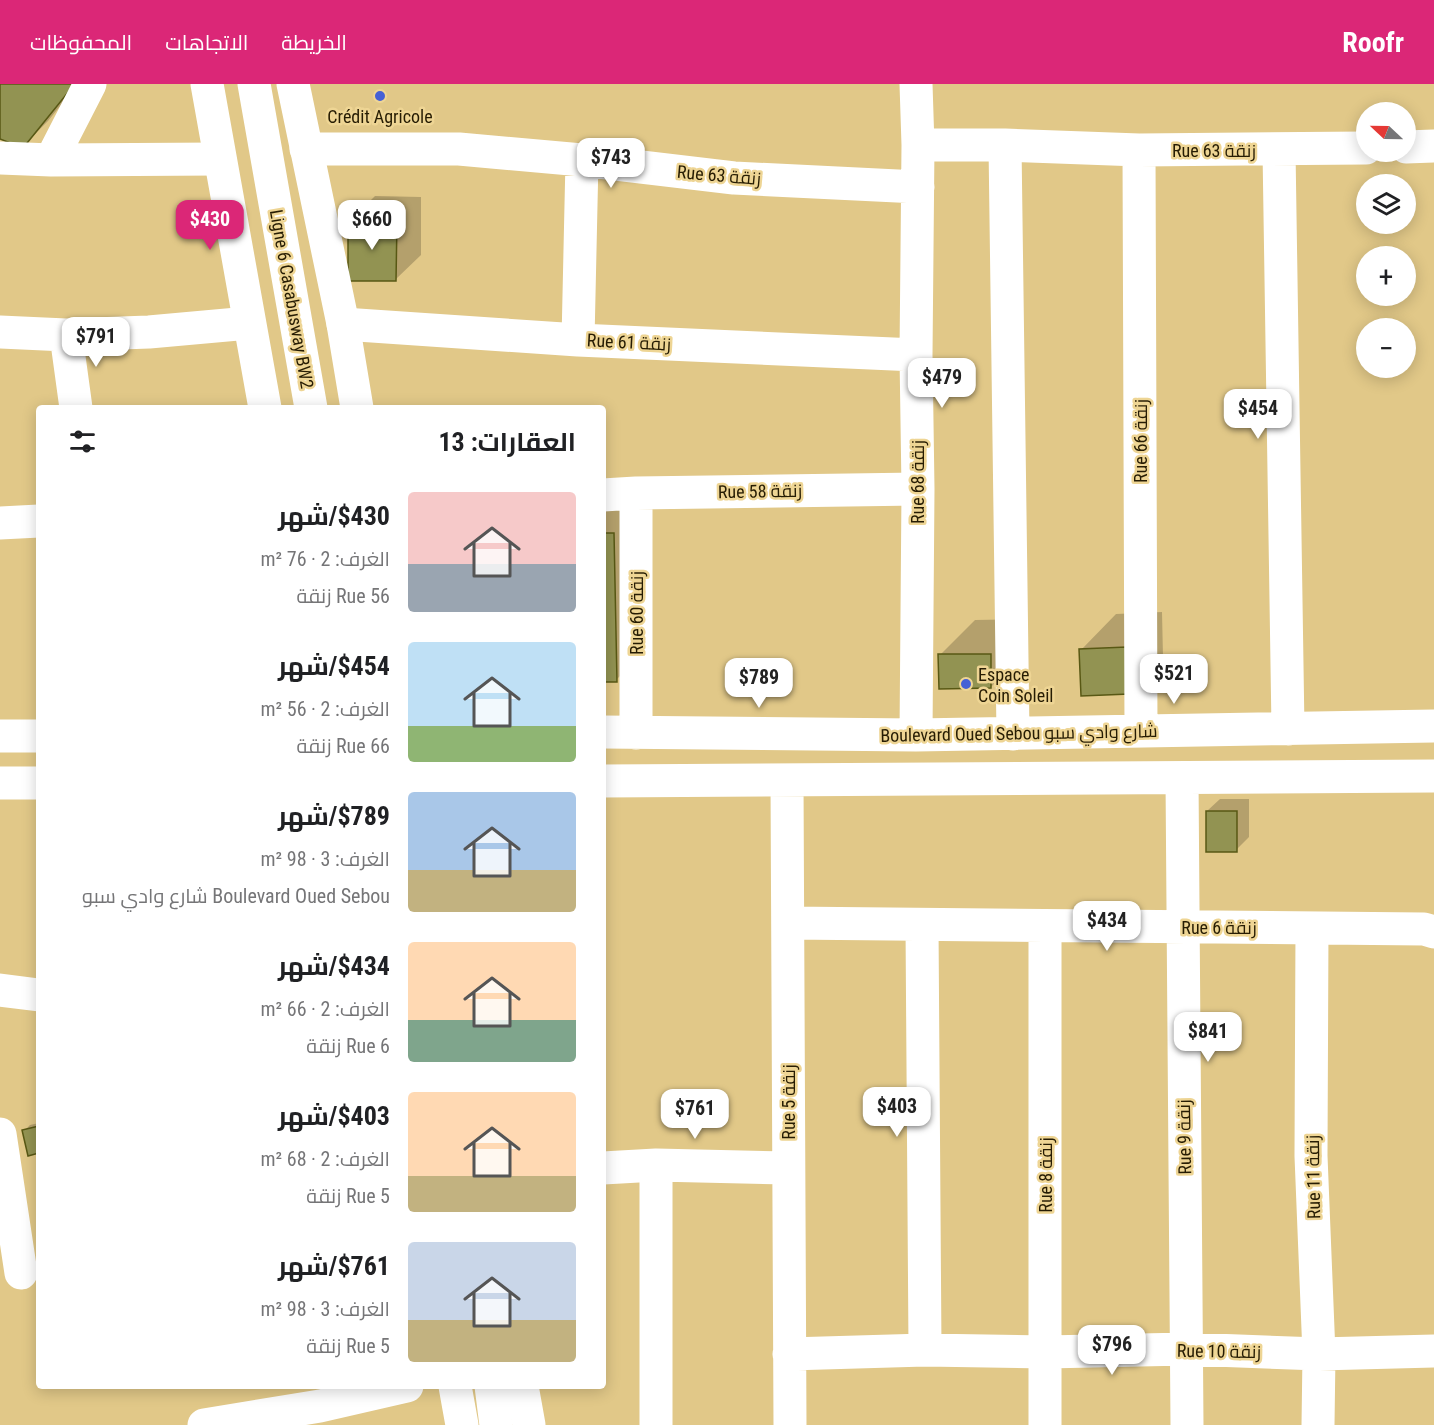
<!DOCTYPE html>
<html lang="ar">
<head>
<meta charset="utf-8">
<style>
  :root { --surface:#fff; --page:#f6f6f6; --text:#202124; --muted:#757577; --accent:#db2777 }
  body { margin:0; font-family:"Roboto Condensed",Cairo,sans-serif; background:var(--page); color:var(--text); direction:rtl; height:100vh; display:flex; flex-direction:column; font-size:22px; white-space:nowrap }
  * { box-sizing:border-box; margin:0 }
  p { font-size:20px; color:var(--muted) }
  .icon { flex:none; width:33px; height:33px; fill:none; stroke:currentColor; stroke-width:2; stroke-linecap:round; stroke-linejoin:round }
  .map { position:relative; flex:1; overflow:hidden; direction:ltr }
  .sheet { position:absolute; left:36px; top:321px; width:570px; height:984px; display:flex; flex-direction:column; background:var(--surface); border-radius:6px; box-shadow:0 3px 15px #0003; direction:rtl }
  .sheet>* { flex:none }
  .needle { width:39px; rotate:292deg }
  .fabs { position:absolute; left:1356px; top:18px; display:grid; gap:12px }
  .fabs a { display:grid; place-items:center; width:60px; height:60px; border-radius:50%; background:var(--surface); box-shadow:0 3px 15px #0003; font-size:30px }
  .price { position:absolute; translate:-50% -51px; padding:0 14px; border-radius:12px; background:#fff; color:#222; font-size:20px; line-height:39px; filter:drop-shadow(0 2px 3px #0008) }
  .price::after { content:''; position:absolute; left:50%; top:36px; width:18px; height:14px; margin-left:-9px; background:inherit; clip-path:polygon(0 0,100% 0,50% 100%) }
  .price.selected { background:var(--accent); color:#fff }
  ul { padding:0; list-style:none }
  li { display:flex; align-items:center; gap:18px; height:150px; padding:0 30px }
  li span { display:grid; place-items:center; flex:none; width:168px; height:120px; border-radius:6px; color:#555 }
  li>.icon { margin-inline-start:auto }
  span .icon { width:72px; height:72px; fill:#fffc; stroke-width:1 }
  li b { font-size:26px }
  h2 { display:flex; justify-content:space-between; align-items:center; height:72px; padding:0 30px; font-size:26px }
  header { display:flex; align-items:center; gap:36px; box-sizing:border-box; height:84px; padding:0 30px; background:var(--accent); color:#fff }
  header strong { font-size:28px }
  nav { display:flex; gap:33px; margin-inline-start:auto; font-size:21px }
  .map>svg:first-child { display:block }
  .shadow { fill:#0003 }
  .building { fill:#929352; stroke:#585814; stroke-width:1.5 }
  .lines { fill:none; stroke-linecap:round; stroke-linejoin:round }
  .minor { stroke:#fff; stroke-width:33 }
  .major { stroke:#fff; stroke-width:33 }
  .poi-dot { fill:#4561d5; stroke:#eed594; stroke-width:2 }
  .labels { text-anchor:middle; dominant-baseline:central; stroke-width:5; stroke-linejoin:round; paint-order:stroke }
  .poi-label { font-size:18px; fill:#261c03; stroke:#eed594 }
  .street-label { font-size:18px; fill:#261c03; stroke:#eed594 }
</style>
</head>
<body>
<header>
<strong>Roofr</strong>
<nav><a>الخريطة</a><a>الاتجاهات</a><a>المحفوظات</a></nav>
</header>
<div class="map">
<svg width="1434" height="1341" viewBox="0 0 1434 1341">
  <rect width="100%" height="100%" fill="#e1c888"/>
  <!-- shadow -->
  <path class="shadow" d="M0 0H78L48 37 23 62 0 53Z
    M375 112 421 113V171L396 195 350 137Z
    M603 425H638L641 571 616 596H603Z
    M1162 528 1163 573 1128 608 1081 566 1116 530Z
    M1026 535V567L991 603 940 571 975 536Z
    M1220 715H1249V753L1236 766 1207 727Z
    M39 1039V1068L24 1047 30 1041Z"/>
  <!-- building -->
  <path class="building" d="M0 0H72L74 1 23 64 0 55Z
    M348 136 397 137 396 197H348Z
    M603 449H614L617 598H603Z
    M1127 563 1129 610 1081 612 1079 565Z
    M938 570H991V604L939 605Z
    M1206 727H1237V768H1206Z
    M39 1042V1069L28 1072 22 1046Z"/>
  <g class="lines">
    <!-- minor -->
    <path class="minor" d="M254 0 311 324
      M918 61H1005L1139 66 1366 64
      M1005 61 1013 650
      M1406 63 1434 62
      M306 65H459L582 76 734 94 918 103
      M1139 66 1141 647
      M1279 66 1288 645
      M0 74 51 76 219 75
      M51 76 90 0
      M343 240 578 256 916 271
      M0 248 66 251 149 248 249 239
      M66 251 76 324
      M578 256 582 76
      M636 409V649
      M603 411 636 409 918 405
      M0 439 39 437
      M603 648 916 651 1434 642
      M916 651 918 405 916 271 918 61 916 0
      M0 652H39
      M1182 694 1187 1341
      M787 696 790 1341
      M603 697 1434 692
      M0 699H39
      M788 839 1424 845 1434 848
      M922 841 925 1266
      M1045 842V1341
      M1312 844 1311 1072 1319 1270 1318 1341
      M0 906 39 911
      M0 1050 21 1189
      M656 1081V1341
      M603 1084 656 1081 788 1084
      M789 1270 925 1266 1046 1268 1187 1265 1319 1270 1434 1267
      M491 1302 496 1341
      M204 1341 320 1322 407 1302"/>
    <!-- major -->
    <path class="major" d="M207 0 265 324
      M293 0 343 240 357 324
      M455 1302 462 1341
      M522 1302 529 1341"/>
  </g>
  <!-- markers -->
  <g class="poi-dot">
    <circle cx="380" cy="12" r="6"/>
    <circle cx="966" cy="600" r="6"/>
  </g>
  <g class="labels">
    <!-- poi labels -->
    <g class="poi-label">
      <text x="380" y="32">Crédit Agricole</text>
      <text x="978" y="590" text-anchor="start">Espace<tspan x="978" dy="21">Coin Soleil</tspan></text>
    </g>
    <!-- street labels -->
    <g class="street-label">
      <text x="1214" y="66">Rue 63 زنقة</text>
      <text transform="translate(719 91) rotate(5)">Rue 63 زنقة</text>
      <text transform="translate(292 215) rotate(80)">Ligne 6 Casabusway BW2</text>
      <text transform="translate(629 258) rotate(3)">Rue 61 زنقة</text>
      <text transform="translate(1140 357) rotate(-90)">Rue 66 زنقة</text>
      <text transform="translate(917 398) rotate(-90)">Rue 68 زنقة</text>
      <text transform="translate(760 407) rotate(-1)">Rue 58 زنقة</text>
      <text transform="translate(636 529) rotate(-90)">Rue 60 زنقة</text>
      <text transform="translate(1019 649) rotate(-1)">Boulevard Oued Sebou شارع وادي سبو</text>
      <text x="1219" y="843">Rue 6 زنقة</text>
      <text transform="translate(788 1018) rotate(-90)">Rue 5 زنقة</text>
      <text transform="translate(1184 1053) rotate(-91)">Rue 9 زنقة</text>
      <text transform="translate(1045 1091) rotate(-90)">Rue 8 زنقة</text>
      <text transform="translate(1313 1093) rotate(-91)">Rue 11 زنقة</text>
      <text transform="translate(1219 1267) rotate(1)">Rue 10 زنقة</text>
    </g>
  </g>
</svg>
<div class="fabs">
<a><svg class="needle" viewBox="-14 -14 28 28"><path d="M0-13l5 13h-10z" fill="#e53935"/><path d="M0 13l5-13h-10z" fill="#757577"/></svg></a>
<a><svg class="icon" aria-label="layers" viewBox="0 0 24 24"><path d="M12 4l9 5-9 5-9-5zM3 14l9 5 9-5"/></svg></a>
<a>+</a>
<a>−</a>
</div>
<b class="price" style="left:611px;top:105px">$743</b>
<b class="price selected" style="left:210px;top:167px">$430</b>
<b class="price" style="left:372px;top:167px">$660</b>
<b class="price" style="left:96px;top:284px">$791</b>
<b class="price" style="left:942px;top:325px">$479</b>
<b class="price" style="left:1258px;top:356px">$454</b>
<b class="price" style="left:1174px;top:621px">$521</b>
<b class="price" style="left:759px;top:625px">$789</b>
<b class="price" style="left:1107px;top:868px">$434</b>
<b class="price" style="left:1208px;top:979px">$841</b>
<b class="price" style="left:897px;top:1054px">$403</b>
<b class="price" style="left:695px;top:1056px">$761</b>
<b class="price" style="left:1112px;top:1292px">$796</b>
<section class="sheet">
<h2>العقارات: 13<svg class="icon" aria-label="filters" viewBox="0 0 24 24"><path d="M4 7h16M4 17h16"/><circle cx="9" cy="7" r="2"/><circle cx="15" cy="17" r="2"/></svg></h2>
<ul>
<li><span style="background:linear-gradient(#f6c9c9 60%,#9aa5b1 0)"><svg class="icon" aria-label="home" viewBox="0 0 24 24"><path d="M3 11l9-7 9 7M6 9v11h12V9"/></svg></span><div><b>$430/شهر</b><p>الغرف: 2 · 76 m²</p><p>Rue 56 زنقة</p></div></li>
<li><span style="background:linear-gradient(#bfe0f5 70%,#8fb573 0)"><svg class="icon" aria-label="home" viewBox="0 0 24 24"><path d="M3 11l9-7 9 7M6 9v11h12V9"/></svg></span><div><b>$454/شهر</b><p>الغرف: 2 · 56 m²</p><p>Rue 66 زنقة</p></div></li>
<li><span style="background:linear-gradient(#a9c7e8 65%,#c2b280 0)"><svg class="icon" aria-label="home" viewBox="0 0 24 24"><path d="M3 11l9-7 9 7M6 9v11h12V9"/></svg></span><div><b>$789/شهر</b><p>الغرف: 3 · 98 m²</p><p>Boulevard Oued Sebou شارع وادي سبو</p></div></li>
<li><span style="background:linear-gradient(#ffd9b3 65%,#7fa58c 0)"><svg class="icon" aria-label="home" viewBox="0 0 24 24"><path d="M3 11l9-7 9 7M6 9v11h12V9"/></svg></span><div><b>$434/شهر</b><p>الغرف: 2 · 66 m²</p><p>Rue 6 زنقة</p></div></li>
<li><span style="background:linear-gradient(#ffd9b3 70%,#c2b280 0)"><svg class="icon" aria-label="home" viewBox="0 0 24 24"><path d="M3 11l9-7 9 7M6 9v11h12V9"/></svg></span><div><b>$403/شهر</b><p>الغرف: 2 · 68 m²</p><p>Rue 5 زنقة</p></div></li>
<li><span style="background:linear-gradient(#c9d6e8 65%,#c2b280 0)"><svg class="icon" aria-label="home" viewBox="0 0 24 24"><path d="M3 11l9-7 9 7M6 9v11h12V9"/></svg></span><div><b>$761/شهر</b><p>الغرف: 3 · 98 m²</p><p>Rue 5 زنقة</p></div></li>
</ul>
</section>
</div>
</body>
</html>
